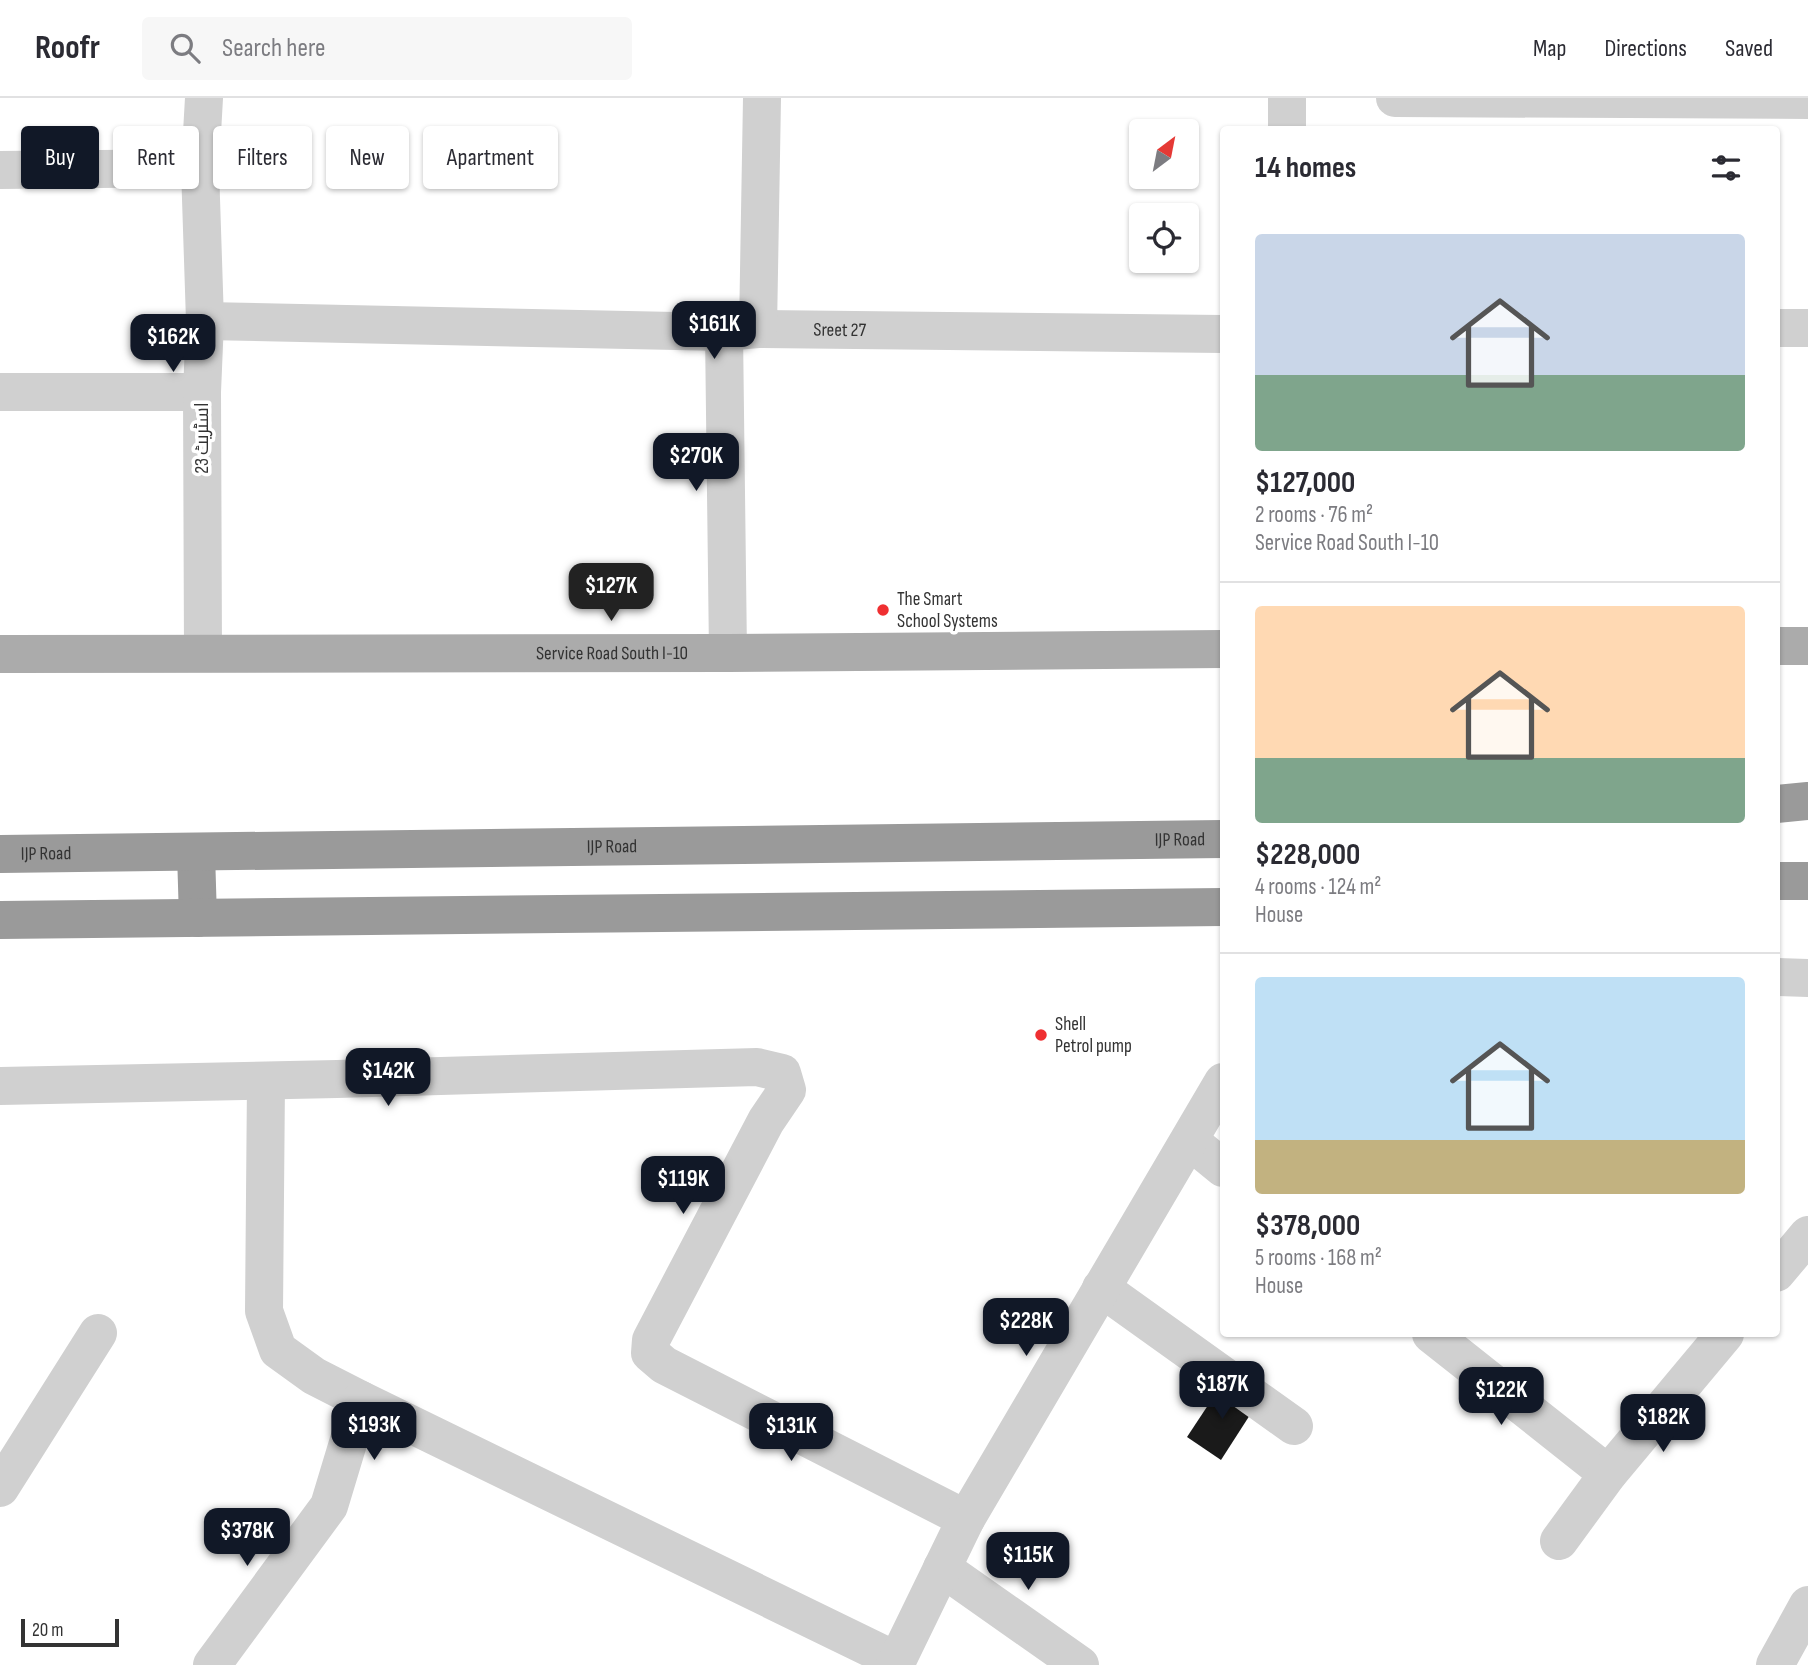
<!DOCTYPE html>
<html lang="en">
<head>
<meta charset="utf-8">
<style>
  :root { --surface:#fff; --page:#f7f7f7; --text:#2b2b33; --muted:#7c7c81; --line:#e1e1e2; --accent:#111827 }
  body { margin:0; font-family:"Sofia Sans Condensed",Cairo,sans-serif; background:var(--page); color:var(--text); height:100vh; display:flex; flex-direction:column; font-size:26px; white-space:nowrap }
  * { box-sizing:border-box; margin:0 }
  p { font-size:23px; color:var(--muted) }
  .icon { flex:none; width:38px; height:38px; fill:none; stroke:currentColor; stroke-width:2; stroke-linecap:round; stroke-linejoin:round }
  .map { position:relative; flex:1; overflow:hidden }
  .side { position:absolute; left:1220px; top:28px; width:560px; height:1211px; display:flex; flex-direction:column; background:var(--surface); border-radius:7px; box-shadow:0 2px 5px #0004 }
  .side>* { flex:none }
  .banner { position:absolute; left:21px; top:28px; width:665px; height:63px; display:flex; gap:14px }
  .needle { width:46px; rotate:32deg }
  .tools { position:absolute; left:1129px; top:21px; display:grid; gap:14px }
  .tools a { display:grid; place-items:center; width:70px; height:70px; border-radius:7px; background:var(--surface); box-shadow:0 2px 5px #0004; font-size:35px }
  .scale { position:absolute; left:21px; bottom:18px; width:98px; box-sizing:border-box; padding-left:7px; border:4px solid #333; border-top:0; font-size:19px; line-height:24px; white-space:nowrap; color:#333; -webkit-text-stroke:5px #fff; paint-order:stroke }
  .price { position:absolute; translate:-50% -60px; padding:0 16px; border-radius:14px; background:var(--accent); color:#fff; font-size:23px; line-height:46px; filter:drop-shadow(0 2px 4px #0008) }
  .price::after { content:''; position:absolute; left:50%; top:42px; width:21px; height:16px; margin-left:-10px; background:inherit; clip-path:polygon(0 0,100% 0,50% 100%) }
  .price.selected { background:#222; color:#fff }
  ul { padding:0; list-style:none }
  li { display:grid; align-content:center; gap:14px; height:371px; padding:0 35px }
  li+li { border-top:2px solid var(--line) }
  li span { display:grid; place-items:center; height:217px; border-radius:7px; color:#555 }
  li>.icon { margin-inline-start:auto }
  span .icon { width:126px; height:126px; fill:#fffc; stroke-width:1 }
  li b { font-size:30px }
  h2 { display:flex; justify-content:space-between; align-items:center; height:84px; padding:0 35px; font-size:30px }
  .chip { padding:0 24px; border-radius:7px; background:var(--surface); box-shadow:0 2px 5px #0004; font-size:24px; line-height:63px }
  .chip.selected { background:var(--accent); color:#fff }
  header { display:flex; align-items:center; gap:42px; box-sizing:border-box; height:98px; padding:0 35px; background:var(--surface); border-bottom:2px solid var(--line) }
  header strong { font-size:33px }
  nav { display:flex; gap:38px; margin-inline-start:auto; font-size:24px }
  .search { width:490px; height:63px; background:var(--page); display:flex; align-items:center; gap:18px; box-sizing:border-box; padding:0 24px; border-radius:7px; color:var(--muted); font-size:26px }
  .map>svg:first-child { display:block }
  .building { fill:#1a1a1a }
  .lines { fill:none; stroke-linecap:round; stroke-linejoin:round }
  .minor { stroke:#d0d0d0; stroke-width:38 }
  .major { stroke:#ababab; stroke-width:38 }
  .highway { stroke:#9a9a9a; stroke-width:38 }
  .poi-dot { fill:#ef2f31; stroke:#fff; stroke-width:2.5 }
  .labels { text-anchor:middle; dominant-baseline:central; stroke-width:7; stroke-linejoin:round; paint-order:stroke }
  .street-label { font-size:19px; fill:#333; stroke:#fff }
  .poi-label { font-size:19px; fill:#333; stroke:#fff; text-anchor:start }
</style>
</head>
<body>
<header>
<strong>Roofr</strong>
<div class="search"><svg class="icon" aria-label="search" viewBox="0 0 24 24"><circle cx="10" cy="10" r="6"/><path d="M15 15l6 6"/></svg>Search here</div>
<nav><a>Map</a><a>Directions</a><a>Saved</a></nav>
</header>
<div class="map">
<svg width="1808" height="1567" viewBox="0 0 1808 1567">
  <rect width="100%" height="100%" fill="#fff"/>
  <!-- building -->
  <path class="building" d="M1224 1283 1257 1306 1221 1362 1187 1339Z"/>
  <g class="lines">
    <!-- minor -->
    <g class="minor">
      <path d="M1395 0 1808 2"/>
      <path d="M1287 32V0"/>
      <path d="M0 72 200 70"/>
      <path id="s1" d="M205 223 724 234 758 231 1223 236"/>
      <path d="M1776 230H1808"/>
      <path d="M758 231 762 0"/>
      <path d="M724 234 728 555"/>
      <path d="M0 294H202"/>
      <path d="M203 554 202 294 205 223 200 70 204 0"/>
      <path d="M1776 879 1808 880"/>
      <path d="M266 983 264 1213 278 1252 314 1278 361 1302 897 1563"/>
      <path d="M0 988 337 981 757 969 782 975 787 992 766 1023 651 1242 650 1255 664 1267 966 1421"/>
      <path d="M1190 1043 1223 1070"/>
      <path d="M1776 1175 1808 1137"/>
      <path d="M1101 1190 1294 1328"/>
      <path d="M1431 1236 1608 1376"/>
      <path d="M0 1390 98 1235"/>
      <path d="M1559 1443 1608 1376 1725 1236"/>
      <path d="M942 1470 1080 1567"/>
      <path d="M212 1567 329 1408 361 1302"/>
      <path d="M895 1567 966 1421 1223 984"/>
      <path d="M1775 1567 1808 1507"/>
    </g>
    <!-- major -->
    <g class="major">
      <path d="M1776 548H1808"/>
      <path id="s2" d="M0 556 728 555 1223 551"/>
    </g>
    <!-- highway -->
    <g class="highway">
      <path d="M1776 706 1808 703"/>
      <path d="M196 755 198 820"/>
      <path id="s3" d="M0 756 1223 741"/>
      <path d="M1776 783H1808"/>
      <path d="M0 822 1223 809"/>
    </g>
  </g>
  <!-- markers -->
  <g class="poi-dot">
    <circle cx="883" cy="512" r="7"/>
    <circle cx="1041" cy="937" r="7"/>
  </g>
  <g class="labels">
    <!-- street labels -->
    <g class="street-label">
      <text stroke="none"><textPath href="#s1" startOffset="635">Sreet 27</textPath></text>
      <text transform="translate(202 340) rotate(-90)">اسٹریٹ 23</text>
      <text stroke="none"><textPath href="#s2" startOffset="612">Service Road South I-10</textPath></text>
      <text stroke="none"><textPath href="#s3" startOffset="1180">IJP Road</textPath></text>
      <text stroke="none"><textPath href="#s3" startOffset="612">IJP Road</textPath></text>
      <text stroke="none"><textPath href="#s3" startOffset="46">IJP Road</textPath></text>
    </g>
    <!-- poi labels -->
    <g class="poi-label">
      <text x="897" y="501">The Smart<tspan x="897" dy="22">School Systems</tspan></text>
      <text x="1055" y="926">Shell<tspan x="1055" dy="22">Petrol pump</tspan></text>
    </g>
  </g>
</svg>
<div class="tools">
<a><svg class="needle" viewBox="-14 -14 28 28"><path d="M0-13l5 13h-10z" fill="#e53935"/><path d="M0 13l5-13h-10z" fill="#7c7c81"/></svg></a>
<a><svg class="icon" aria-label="locate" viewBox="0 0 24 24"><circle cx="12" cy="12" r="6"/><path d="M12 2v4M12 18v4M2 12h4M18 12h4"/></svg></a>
</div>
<div class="scale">20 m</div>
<b class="price" style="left:714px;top:263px">$161K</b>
<b class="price" style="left:173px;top:276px">$162K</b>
<b class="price" style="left:696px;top:395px">$270K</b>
<b class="price selected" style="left:611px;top:525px">$127K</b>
<b class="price" style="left:388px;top:1010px">$142K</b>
<b class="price" style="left:683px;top:1118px">$119K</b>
<b class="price" style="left:1026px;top:1260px">$228K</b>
<b class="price" style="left:1222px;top:1323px">$187K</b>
<b class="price" style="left:1501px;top:1329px">$122K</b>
<b class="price" style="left:1663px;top:1356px">$182K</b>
<b class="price" style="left:374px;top:1364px">$193K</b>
<b class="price" style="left:791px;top:1365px">$131K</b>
<b class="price" style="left:247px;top:1470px">$378K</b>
<b class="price" style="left:1028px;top:1494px">$115K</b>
<div class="banner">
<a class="chip selected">Buy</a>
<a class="chip">Rent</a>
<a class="chip">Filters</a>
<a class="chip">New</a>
<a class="chip">Apartment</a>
</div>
<section class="side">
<h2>14 homes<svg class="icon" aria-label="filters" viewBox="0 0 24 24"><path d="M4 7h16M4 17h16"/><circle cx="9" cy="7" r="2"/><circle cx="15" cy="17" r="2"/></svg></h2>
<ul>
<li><span style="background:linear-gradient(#c9d6e8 65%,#7fa58c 0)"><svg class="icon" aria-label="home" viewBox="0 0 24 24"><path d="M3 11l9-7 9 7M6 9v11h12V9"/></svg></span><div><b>$127,000</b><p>2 rooms · 76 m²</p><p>Service Road South I-10</p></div></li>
<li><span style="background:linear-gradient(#ffd9b3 70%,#7fa58c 0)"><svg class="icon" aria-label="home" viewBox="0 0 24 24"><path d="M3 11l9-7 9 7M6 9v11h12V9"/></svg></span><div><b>$228,000</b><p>4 rooms · 124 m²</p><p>House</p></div></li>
<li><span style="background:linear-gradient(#bfe0f5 75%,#c2b280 0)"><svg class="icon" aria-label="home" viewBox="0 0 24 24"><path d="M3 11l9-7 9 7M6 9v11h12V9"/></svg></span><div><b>$378,000</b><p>5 rooms · 168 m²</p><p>House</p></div></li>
</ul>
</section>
</div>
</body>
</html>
